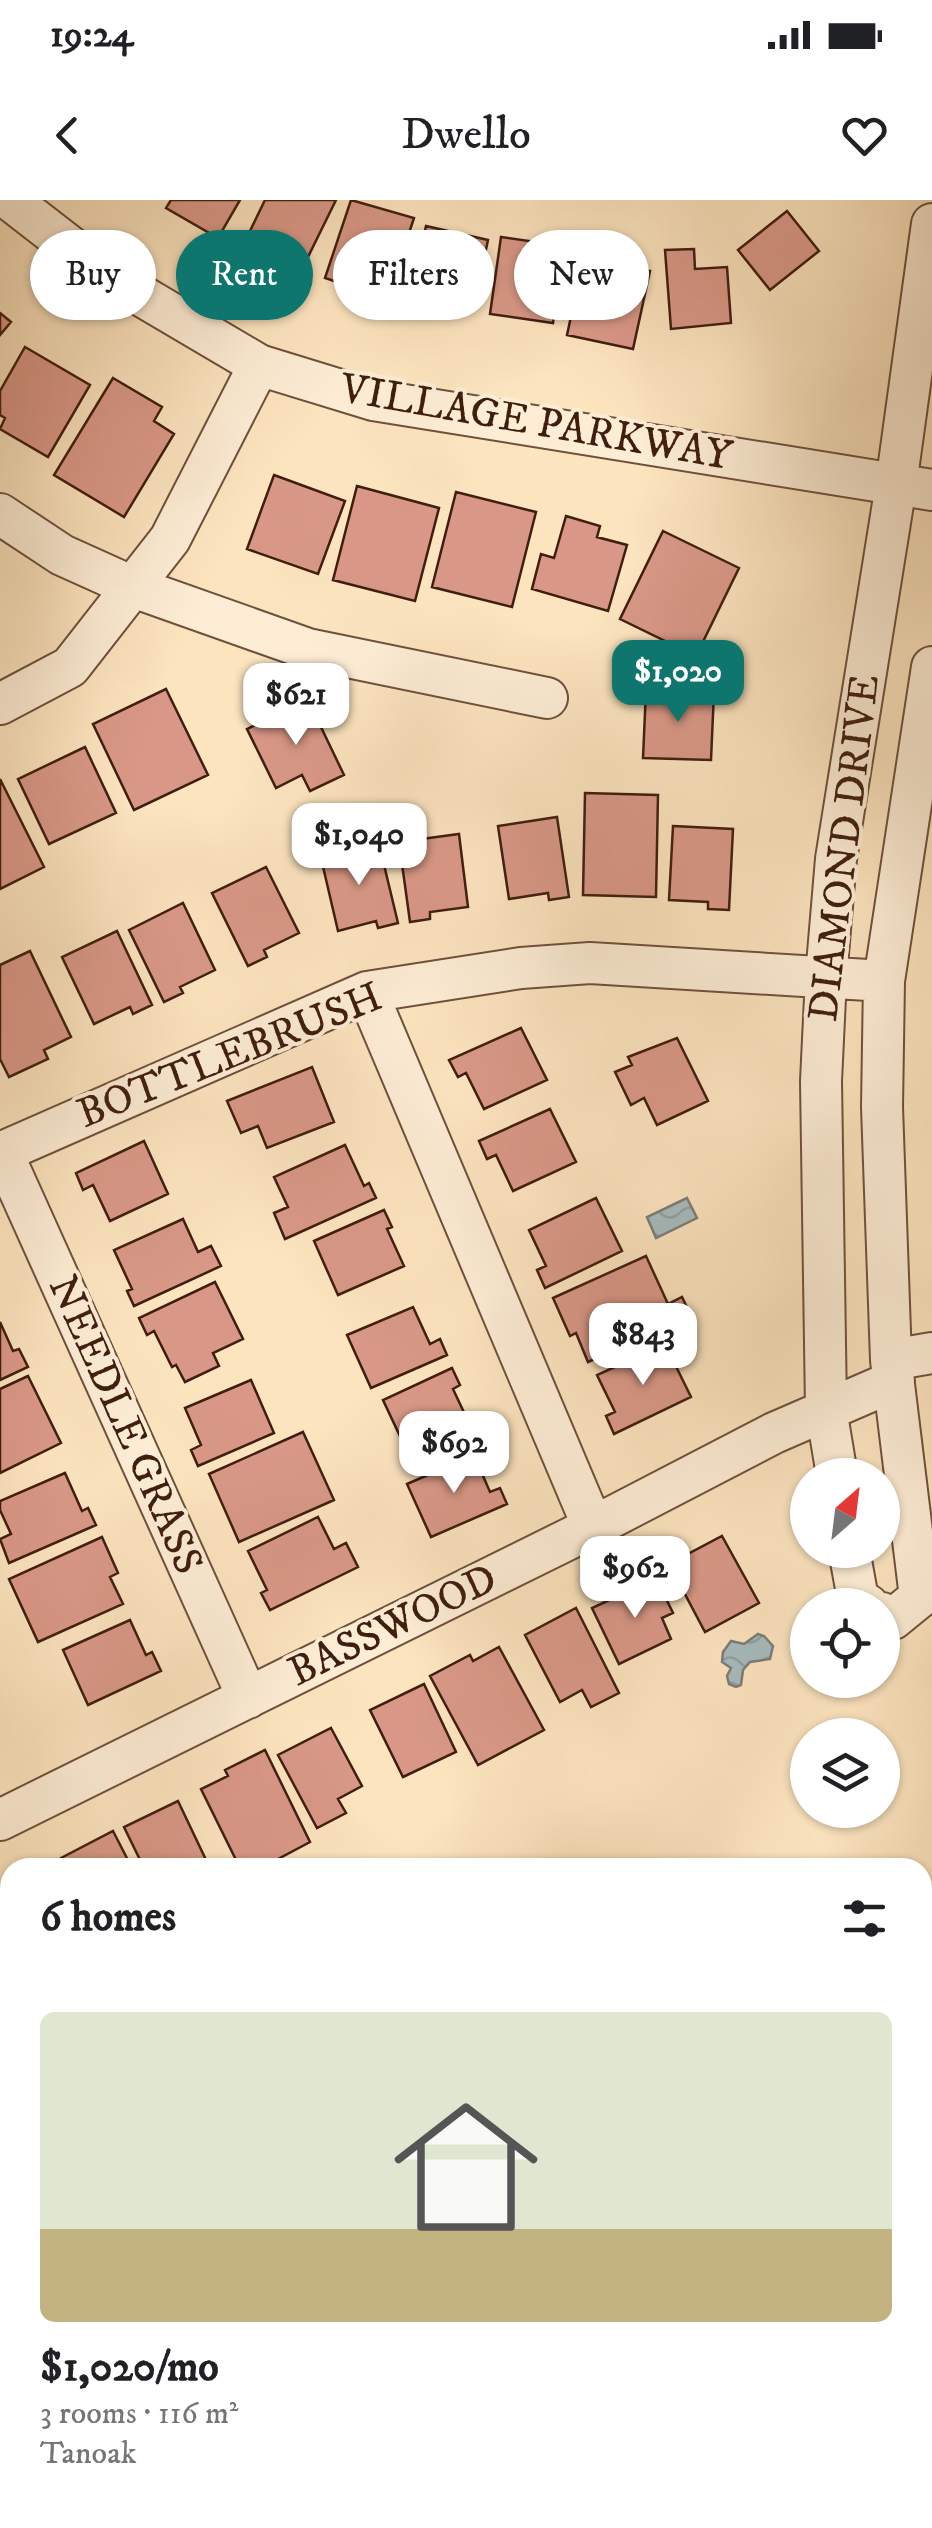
<!DOCTYPE html>
<html lang="en">
<head>
<meta charset="utf-8">
<style>
  :root { --surface:#fff; --page:#f2f2f2; --text:#202124; --muted:#757577; --line:#e0e0e0; --accent:#0f766e }
  body { margin:0; font-family:"IM FELL DW Pica",serif; background:var(--page); color:var(--text); height:100vh; display:flex; flex-direction:column; font-size:38px; white-space:nowrap }
  * { box-sizing:border-box; margin:0 }
  p { font-size:32px; color:var(--muted) }
  .icon { flex:none; width:55px; height:55px; fill:none; stroke:currentColor; stroke-width:2; stroke-linecap:round; stroke-linejoin:round }
  .map { position:relative; flex:1; overflow:hidden }
  .sheet { position:absolute; left:0px; top:1658px; width:932px; height:672px; display:flex; flex-direction:column; background:var(--surface); border-radius:30px 30px 0 0; box-shadow:0 2px 8px #0004 }
  .sheet>* { flex:none }
  .guide { position:absolute; left:30px; top:30px; width:872px; height:90px; display:flex; gap:20px }
  .needle { width:65px; rotate:28deg }
  .controls { position:absolute; left:790px; top:1258px; display:grid; gap:20px }
  .controls a { display:grid; place-items:center; width:110px; height:110px; border-radius:50%; background:var(--surface); box-shadow:0 2px 8px #0004; font-size:50px }
  .price { position:absolute; translate:-50% -85px; padding:0 22px; border-radius:20px; background:#fff; color:#222; font-size:32px; line-height:65px; filter:drop-shadow(0 2px 5px #0008) }
  .price::after { content:''; position:absolute; left:50%; top:60px; width:30px; height:22px; margin-left:-15px; background:inherit; clip-path:polygon(0 0,100% 0,50% 100%) }
  .price.selected { background:var(--accent); color:#fff }
  ul { padding:0; list-style:none }
  li { display:grid; align-content:center; gap:20px; height:530px; padding:0 40px }
  li+li { border-top:2px solid var(--line) }
  li span { display:grid; place-items:center; height:310px; border-radius:15px; color:#555 }
  li>.icon { margin-inline-start:auto }
  span .icon { width:180px; height:180px; fill:#fffc; stroke-width:1 }
  li b { font-size:42px }
  h2 { display:flex; justify-content:space-between; align-items:center; height:120px; padding:0 40px; font-size:42px }
  .pill { padding:0 35px; border-radius:45px; background:var(--surface); box-shadow:0 2px 8px #0004; font-size:35px; line-height:90px }
  .pill.selected { background:var(--accent); color:#fff }
  .status { display:flex; justify-content:space-between; align-items:center; height:70px; padding:0 50px; background:var(--surface); direction:ltr }
  .status svg { height:28px; fill:currentColor }
  header { display:flex; justify-content:space-between; align-items:center; height:130px; padding:0 40px; background:var(--surface); font-size:45px; font-weight:600 }
  .map>svg:first-child { display:block }
  .grass { fill:#c4c28f; stroke:#82704f; stroke-width:2.5 }
  .water { fill:url(#water-waves); stroke:#7d7c78; stroke-width:2.5 }
  .building { fill:#d99887; stroke:#401e0f; stroke-width:2.5 }
  .lines { fill:none; stroke-linecap:round; stroke-linejoin:round }
  .street-casing { stroke:#6f503b; stroke-width:44 }
  .street { stroke:#fdedd5; stroke-width:40 }
  .labels { text-anchor:middle; dominant-baseline:central; stroke-width:8; stroke-linejoin:round; paint-order:stroke }
  .street-label { font-size:42px; fill:#401e0f; stroke:#fdedd5 }
</style>
</head>
<body>
<div class="status"><b>19:24</b><svg viewBox="0 0 49 12"><path d="M0 12V9h3v3zM5 12V6h3v6zM10 12V3h3v9zM15 12V0h3v12zM26 1h20v11H26zM47 4h2v5h-2z"/></svg></div>
<header><svg class="icon" aria-label="back" viewBox="0 0 24 24"><path d="M15 5l-7 7 7 7"/></svg>Dwello<svg class="icon" aria-label="heart" viewBox="0 0 24 24"><path d="M12 20l-8-8c-3-5 5-10 8-4 3-6 11-1 8 4z"/></svg></header>
<div class="map">
<svg width="932" height="2328" viewBox="0 0 932 2328">
  <defs>
    <pattern id="water-waves" width="16" height="10" patternUnits="userSpaceOnUse" patternTransform="scale(2.5)"><rect width="16" height="10" fill="#a6bbbe"/><path d="M0 5q4-4 8 0t8 0" fill="none" stroke="#90a0a2"/></pattern>
  </defs>
  <rect width="100%" height="100%" fill="#fce4bf"/>
  <filter id="stains"><feTurbulence type="fractalNoise" baseFrequency=".002" numOctaves="4"/><feColorMatrix values="0 0 0 0 .2 0 0 0 0 .09 0 0 0 0 .02 0 0 0 .5 -.17"/></filter>
  <radialGradient id="worn" r=".72"><stop offset=".6" stop-color="#630" stop-opacity="0"/><stop offset="1" stop-color="#630" stop-opacity=".3"/></radialGradient>
  <!-- grass -->
  <path class="grass" d="M932 1703V2328H697L693 2320H922V1708Z"/>
  <!-- water -->
  <path class="water" d="M687 998 697 1018 656 1038 647 1017Z
    M758 1434 764 1436 773 1446 770 1459 750 1462 743 1470 741 1485 736 1487 729 1484 727 1476 731 1468 722 1462 723 1452 731 1441 744 1444Z"/>
  <!-- building -->
  <path class="building" d="M171 0H240L218 38 166 8Z
    M265 0H336L306 61 249 33Z
    M351 0 414 18 387 99 325 78Z
    M787 11 819 51 770 90 738 50Z
    M426 26 488 40 474 107 435 99 439 82 415 77Z
    M501 37 564 46 553 123 490 114Z
    M694 49 695 69 727 67 731 123 671 129 665 50Z
    M584 56 650 71 633 149 567 135Z
    M0 113 11 122 0 135Z
    M25 147 90 185 48 257 0 229 5 218 0 215V191Z
    M113 178 162 207 154 221 174 234 124 317 54 275Z
    M274 275 345 301 318 374 247 349Z
    M357 286 439 308 415 401 333 380Z
    M456 292 536 312 512 407 432 387Z
    M566 316 600 326 597 337 627 345 608 411 532 389 541 354 554 358Z
    M663 331 739 368 696 456 620 419Z
    M166 489 208 575 134 610 93 524Z
    M646 490 714 492 711 560 643 558Z
    M308 500 344 575 310 591 302 575 276 588 247 529Z
    M85 547 116 613 49 644 18 579Z
    M0 579 44 667 0 689Z
    M585 593 658 595 656 697 583 695Z
    M557 617 569 697 549 700 548 693 509 699 498 626Z
    M673 626 733 629 729 710 708 709V702L669 700Z
    M459 634 468 707 430 712V719L410 722 399 642Z
    M379 644 398 723 378 728 376 721 338 731 321 658Z
    M266 667 299 733 264 750 267 757 248 766 212 693Z
    M183 703 215 770 180 787 183 793 164 802 129 730Z
    M117 731 152 805 133 814 130 807 94 824 62 757Z
    M30 751 71 837 44 850 48 859 9 877 0 859V765Z
    M521 828 547 880 484 909 466 873 458 877 449 860Z
    M677 838 708 901 657 925 644 898 631 905 615 872 632 865 628 857Z
    M312 867 334 922 267 948 258 926 241 933 227 901Z
    M550 909 576 962 513 991 496 955 487 959 479 941Z
    M144 941 168 994 110 1021 93 985 83 990 76 973Z
    M345 945 364 986 369 983 376 998 285 1039 274 1013 288 1007 274 977Z
    M596 998 622 1051 545 1088 537 1070 546 1066 529 1030Z
    M384 1010 392 1027 387 1029 404 1066 338 1095 314 1041Z
    M183 1019 198 1052 211 1046 221 1066 134 1106 127 1091 132 1089 114 1050Z
    M646 1056 668 1104 682 1097 691 1116 588 1162 576 1133 570 1136 553 1098Z
    M215 1082 243 1139 213 1153 219 1166 185 1182 176 1165 172 1167 154 1131 147 1135 139 1118Z
    M413 1107 430 1144 440 1139 447 1155 371 1188 347 1135Z
    M0 1122 13 1151 19 1149 28 1167 0 1180Z
    M665 1144 691 1197 614 1234 606 1216 615 1212 597 1175Z
    M452 1168 460 1185 453 1189 468 1221 460 1225 468 1242 438 1256 431 1240 407 1251 383 1200Z
    M28 1176 61 1243 0 1273V1189Z
    M251 1180 274 1233 198 1266 191 1250 201 1245 185 1208Z
    M303 1232 334 1300 239 1342 209 1274Z
    M474 1255 490 1292 500 1288 507 1304 431 1337 407 1284Z
    M65 1273 82 1311 88 1308 96 1325 9 1363 0 1339 11 1334 0 1310V1301Z
    M318 1317 334 1349 346 1343 358 1367 270 1410 261 1393 267 1390 248 1351Z
    M722 1336 759 1403 705 1432 669 1364Z
    M102 1337 118 1373 110 1377 123 1404 38 1442 9 1379Z
    M656 1378 673 1413 662 1418 671 1439 619 1464 592 1408Z
    M576 1408 619 1493 591 1507 582 1490 560 1502 525 1435Z
    M130 1420 146 1455 152 1452 161 1471 88 1505 63 1450Z
    M499 1447 544 1530 478 1565 430 1476 470 1455 473 1461Z
    M424 1484 456 1552 403 1577 370 1510Z
    M331 1528 362 1586 338 1599 346 1613 317 1628 278 1555Z
    M265 1550 310 1642 261 1668H240L201 1589 228 1576 225 1570Z
    M178 1601 207 1662 196 1668H144L124 1627Z
    M113 1631 132 1668H65L61 1658Z
    M10 1684V1788L0 1766V1688Z"/>
  <g class="lines">
    <!-- street casing -->
    <g class="street-casing">
      <path id="street" d="M10 0 108 76 259 165 373 200 932 290
        M0 314 62 355 133 387 308 449 547 498
        M0 504 70 467 170 339 259 165
        M367 792 593 1327
        M2 952 248 1498
        M0 953 367 792 521 768 590 763 884 781
        M891 1160 932 1153
        M837 1275 826 1209 821 881 826 777 836 659 896 285 932 24
        M849 1350 858 1399 868 1405
        M882 1413 893 1419 920 1397 891 1160 882 907 884 781 932 467
        M0 1620 593 1327 774 1233 894 1181"/>
    </g>
    <!-- street -->
    <use href="#street" class="street"/>
  </g>
  <g class="labels">
    <!-- street labels -->
    <g class="street-label">
      <text transform="translate(536 223) rotate(10)">VILLAGE PARKWAY</text>
      <text transform="translate(845 648) rotate(-83)">DIAMOND DRIVE</text>
      <text transform="translate(230 856) rotate(-22)">BOTTLEBRUSH</text>
      <text transform="translate(125 1225) rotate(66)">NEEDLE GRASS</text>
      <text transform="translate(393 1426) rotate(-26)">BASSWOOD</text>
    </g>
  </g>
  <rect width="100%" height="100%" filter="url(#stains)"/>
  <rect width="100%" height="100%" fill="url(#worn)"/>
</svg>
<div class="controls">
<a><svg class="needle" viewBox="-14 -14 28 28"><path d="M0-13l5 13h-10z" fill="#e53935"/><path d="M0 13l5-13h-10z" fill="#757577"/></svg></a>
<a><svg class="icon" aria-label="locate" viewBox="0 0 24 24"><circle cx="12" cy="12" r="6"/><path d="M12 2v4M12 18v4M2 12h4M18 12h4"/></svg></a>
<a><svg class="icon" aria-label="layers" viewBox="0 0 24 24"><path d="M12 4l9 5-9 5-9-5zM3 14l9 5 9-5"/></svg></a>
</div>
<b class="price selected" style="left:678px;top:525px">$1,020</b>
<b class="price" style="left:296px;top:548px">$621</b>
<b class="price" style="left:359px;top:688px">$1,040</b>
<b class="price" style="left:643px;top:1188px">$843</b>
<b class="price" style="left:454px;top:1296px">$692</b>
<b class="price" style="left:635px;top:1421px">$962</b>
<div class="guide">
<a class="pill">Buy</a>
<a class="pill selected">Rent</a>
<a class="pill">Filters</a>
<a class="pill">New</a>
</div>
<section class="sheet">
<h2>6 homes<svg class="icon" aria-label="filters" viewBox="0 0 24 24"><path d="M4 7h16M4 17h16"/><circle cx="9" cy="7" r="2"/><circle cx="15" cy="17" r="2"/></svg></h2>
<ul>
<li><span style="background:linear-gradient(#dfe7d0 70%,#c2b280 0)"><svg class="icon" aria-label="home" viewBox="0 0 24 24"><path d="M3 11l9-7 9 7M6 9v11h12V9"/></svg></span><div><b>$1,020/mo</b><p>3 rooms · 116 m²</p><p>Tanoak</p></div></li>
</ul>
</section>
</div>
</body>
</html>
